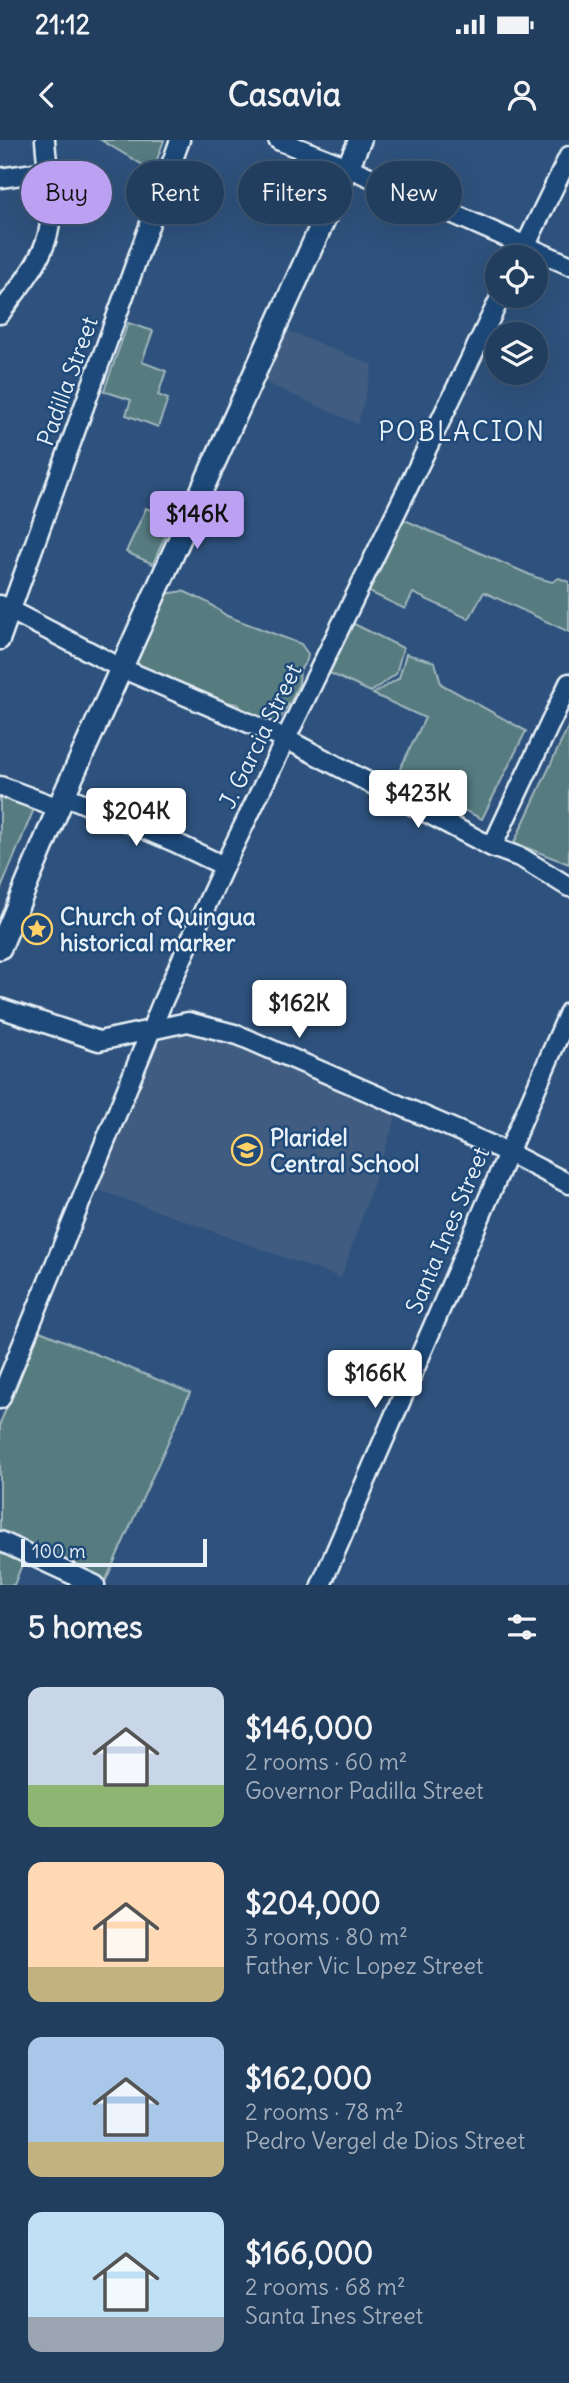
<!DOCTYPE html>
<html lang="en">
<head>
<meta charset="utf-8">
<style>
  :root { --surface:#223e5e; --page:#2a4564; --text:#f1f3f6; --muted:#a2aebc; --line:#3f5773; --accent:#bca0f2 }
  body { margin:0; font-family:Delius,sans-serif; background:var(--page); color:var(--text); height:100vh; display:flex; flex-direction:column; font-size:26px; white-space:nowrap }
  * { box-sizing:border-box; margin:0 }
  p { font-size:23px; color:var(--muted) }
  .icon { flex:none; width:38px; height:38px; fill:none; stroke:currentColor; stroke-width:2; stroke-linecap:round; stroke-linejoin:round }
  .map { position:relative; height:1445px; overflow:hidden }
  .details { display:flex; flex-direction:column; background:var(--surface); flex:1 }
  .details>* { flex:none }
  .hud { position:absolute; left:21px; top:21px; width:528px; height:63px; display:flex; gap:14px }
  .buttons { position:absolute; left:485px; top:105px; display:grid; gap:14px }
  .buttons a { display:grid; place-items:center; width:63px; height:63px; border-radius:50%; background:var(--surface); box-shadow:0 7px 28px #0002,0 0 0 2px var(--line); font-size:35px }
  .scale { position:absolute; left:21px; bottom:18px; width:186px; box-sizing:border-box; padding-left:7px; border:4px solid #e8f1f8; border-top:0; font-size:19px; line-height:24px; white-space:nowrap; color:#e8f1f8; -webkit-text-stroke:5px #1f4a7a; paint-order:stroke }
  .price { position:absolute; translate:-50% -60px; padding:0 16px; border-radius:7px; background:#fff; color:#222; font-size:23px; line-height:46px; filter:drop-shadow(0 2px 4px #0008) }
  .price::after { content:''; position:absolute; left:50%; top:42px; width:21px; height:16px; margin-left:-10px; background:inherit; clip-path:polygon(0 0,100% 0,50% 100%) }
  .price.on { background:var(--accent); color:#111 }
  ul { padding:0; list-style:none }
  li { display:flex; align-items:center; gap:21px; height:175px; padding:0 28px }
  li span { display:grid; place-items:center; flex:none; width:196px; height:140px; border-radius:14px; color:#555 }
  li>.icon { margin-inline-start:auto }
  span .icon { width:84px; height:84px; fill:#fffc; stroke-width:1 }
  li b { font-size:30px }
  h2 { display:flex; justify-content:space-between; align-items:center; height:84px; padding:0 28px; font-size:30px }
  .chip { padding:0 24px; border-radius:32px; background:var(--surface); box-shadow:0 7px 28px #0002,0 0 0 2px var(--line); font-size:24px; line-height:63px }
  .chip.on { background:var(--accent); color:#111 }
  .status { display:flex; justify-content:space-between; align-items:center; height:49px; padding:0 35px; background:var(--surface); direction:ltr }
  .status svg { height:19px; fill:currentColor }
  header { display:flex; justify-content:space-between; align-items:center; height:91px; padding:0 28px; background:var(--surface); font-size:32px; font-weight:700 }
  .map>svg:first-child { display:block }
  .built { fill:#3f5c80 }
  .green { fill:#577b80; stroke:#a0b6bc; stroke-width:2 }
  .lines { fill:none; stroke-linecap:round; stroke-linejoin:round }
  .minor-casing { stroke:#e8f1f8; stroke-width:23 }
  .major-casing { stroke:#e8f1f8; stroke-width:26 }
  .minor { stroke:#1f4a7a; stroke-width:18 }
  .major { stroke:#1f4a7a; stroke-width:21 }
  .labels { text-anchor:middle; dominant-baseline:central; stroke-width:5; stroke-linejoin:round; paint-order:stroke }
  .street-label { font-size:23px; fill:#e8f1f8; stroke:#1f4a7a }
  .poi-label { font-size:23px; font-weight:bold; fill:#e8f1f8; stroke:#1f4a7a; text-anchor:start }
  .quarter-label { font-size:26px; letter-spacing:2px; fill:#e8f1f8; stroke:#1f4a7a }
</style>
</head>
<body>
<div class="status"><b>21:12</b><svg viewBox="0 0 49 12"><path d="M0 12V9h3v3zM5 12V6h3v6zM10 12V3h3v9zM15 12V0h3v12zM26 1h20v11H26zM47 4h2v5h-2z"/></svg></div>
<header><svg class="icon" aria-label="back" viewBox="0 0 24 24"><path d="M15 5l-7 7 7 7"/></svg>Casavia<svg class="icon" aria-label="person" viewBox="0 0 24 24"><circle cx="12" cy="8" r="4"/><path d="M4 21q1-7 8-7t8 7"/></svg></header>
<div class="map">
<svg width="569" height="1445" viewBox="0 0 569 1445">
  <rect width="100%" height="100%" fill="#2e527d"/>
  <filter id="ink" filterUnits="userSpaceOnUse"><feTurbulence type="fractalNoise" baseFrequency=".0143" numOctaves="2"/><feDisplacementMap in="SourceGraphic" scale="14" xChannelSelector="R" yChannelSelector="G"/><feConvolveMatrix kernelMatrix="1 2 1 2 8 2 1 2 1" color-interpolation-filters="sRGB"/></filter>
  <g filter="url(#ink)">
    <!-- built -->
    <path class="built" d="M279 187 373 225 358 284 257 239Z
      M154 894H198L230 901 260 912 398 972 341 1138 94 1048Z"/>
    <!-- green -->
    <path class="green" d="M101 0H164L153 31Z
      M128 183 153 191 142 222 166 231 158 255 168 259 158 287 126 275 131 260 104 251Z
      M146 368 172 380 153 424 126 412Z
      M400 378 535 437 552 442 559 438 569 442V492L484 452 469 479 413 453 405 469 363 449Z
      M183 451 207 462 227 476 301 504 308 514 307 520 300 530 299 543 292 559 278 582C260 582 249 578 238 564 213 560 187 556 169 537H151L135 530C135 513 137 504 150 492L149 484 166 454Z
      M348 481 403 508 396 534 371 552 325 531Z
      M406 514 435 522 441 544 526 591 482 679 396 637 425 578 373 554 399 538Z
      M569 585V724L514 703Z
      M0 649 36 664 0 751Z
      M40 1191 190 1253 106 1440 0 1392V1283Z
      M0 1404 26 1414 14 1445H0Z"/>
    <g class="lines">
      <!-- minor casing -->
      <g class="minor-casing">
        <path id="minor" d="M278 0 347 27 569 125
          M0 38 48 31
          M520 117 569 16
          M0 174C17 150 41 123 48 94 55 64 47 30 45 0
          M0 465 121 528 286 599 492 707 522 718 569 747
          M0 500 180 0
          M0 646 59 668
          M64 655 174 702 224 726
          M492 707 569 543
          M0 868 99 901 188 882 238 895 507 1012 569 1044
          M0 1259 162 863 224 726 501 156
          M0 1401 95 1445
          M321 1445 569 872"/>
      </g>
      <!-- major casing -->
      <g class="major-casing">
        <path id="major" d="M0 808 64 655 360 0"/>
      </g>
      <!-- minor -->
      <use href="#minor" class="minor"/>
      <!-- major -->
      <use href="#major" class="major"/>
    </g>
  </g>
  <!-- icons -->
  <defs>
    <g id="sight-ring" transform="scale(1.575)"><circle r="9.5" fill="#1f4a7a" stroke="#ffd166" stroke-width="1.5"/><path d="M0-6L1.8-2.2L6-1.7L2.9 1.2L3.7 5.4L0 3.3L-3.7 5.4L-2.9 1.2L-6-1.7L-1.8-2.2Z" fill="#ffd166"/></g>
    <g id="school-ring" transform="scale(1.575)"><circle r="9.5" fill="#1f4a7a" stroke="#ffd166" stroke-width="1.5"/><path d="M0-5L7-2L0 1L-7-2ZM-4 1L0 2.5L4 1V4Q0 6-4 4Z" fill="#ffd166"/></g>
  </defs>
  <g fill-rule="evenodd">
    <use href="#sight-ring" x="37" y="789"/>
    <use href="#school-ring" x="247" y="1010"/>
  </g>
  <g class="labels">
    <!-- street labels -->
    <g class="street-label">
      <text transform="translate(67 241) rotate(-70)">Padilla Street</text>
      <text transform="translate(260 596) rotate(-64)">J. Garcia Street</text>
      <text transform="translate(447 1090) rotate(-67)">Santa Ines Street</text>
    </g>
    <!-- poi labels -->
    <g class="poi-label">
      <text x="60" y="776">Church of Quingua<tspan x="60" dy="26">historical marker</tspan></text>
      <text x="270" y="997">Plaridel<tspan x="270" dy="26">Central School</tspan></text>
    </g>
    <!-- quarter labels -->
    <g class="quarter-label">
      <text x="462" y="291">POBLACION</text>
    </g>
  </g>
</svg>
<div class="buttons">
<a><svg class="icon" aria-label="locate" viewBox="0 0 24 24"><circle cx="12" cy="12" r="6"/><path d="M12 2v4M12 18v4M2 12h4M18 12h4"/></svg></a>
<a><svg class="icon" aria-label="layers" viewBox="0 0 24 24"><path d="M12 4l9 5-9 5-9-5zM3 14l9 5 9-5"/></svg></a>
</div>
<div class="scale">100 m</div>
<b class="price on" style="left:197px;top:411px">$146K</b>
<b class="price" style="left:418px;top:690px">$423K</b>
<b class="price" style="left:136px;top:708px">$204K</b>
<b class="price" style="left:299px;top:900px">$162K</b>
<b class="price" style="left:375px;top:1270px">$166K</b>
<div class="hud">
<a class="chip on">Buy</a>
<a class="chip">Rent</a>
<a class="chip">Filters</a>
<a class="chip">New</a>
</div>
</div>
<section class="details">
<h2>5 homes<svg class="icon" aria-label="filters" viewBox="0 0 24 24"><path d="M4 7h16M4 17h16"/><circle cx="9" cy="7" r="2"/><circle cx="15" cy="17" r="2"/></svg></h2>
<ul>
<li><span style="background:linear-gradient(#c9d6e8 70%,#8fb573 0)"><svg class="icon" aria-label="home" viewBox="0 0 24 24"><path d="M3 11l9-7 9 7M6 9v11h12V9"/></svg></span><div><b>$146,000</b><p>2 rooms · 60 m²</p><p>Governor Padilla Street</p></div></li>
<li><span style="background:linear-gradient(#ffd9b3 75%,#c2b280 0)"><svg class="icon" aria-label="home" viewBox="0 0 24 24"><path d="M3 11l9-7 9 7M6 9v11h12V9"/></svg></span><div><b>$204,000</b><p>3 rooms · 80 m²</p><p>Father Vic Lopez Street</p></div></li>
<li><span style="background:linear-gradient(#a9c7e8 75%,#c2b280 0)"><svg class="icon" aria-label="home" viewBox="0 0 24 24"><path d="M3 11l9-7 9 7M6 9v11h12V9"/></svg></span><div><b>$162,000</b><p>2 rooms · 78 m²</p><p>Pedro Vergel de Dios Street</p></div></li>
<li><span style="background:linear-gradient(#bfe0f5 75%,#9aa5b1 0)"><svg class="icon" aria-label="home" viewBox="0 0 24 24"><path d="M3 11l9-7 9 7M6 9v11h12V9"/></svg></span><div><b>$166,000</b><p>2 rooms · 68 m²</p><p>Santa Ines Street</p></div></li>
</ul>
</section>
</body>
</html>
